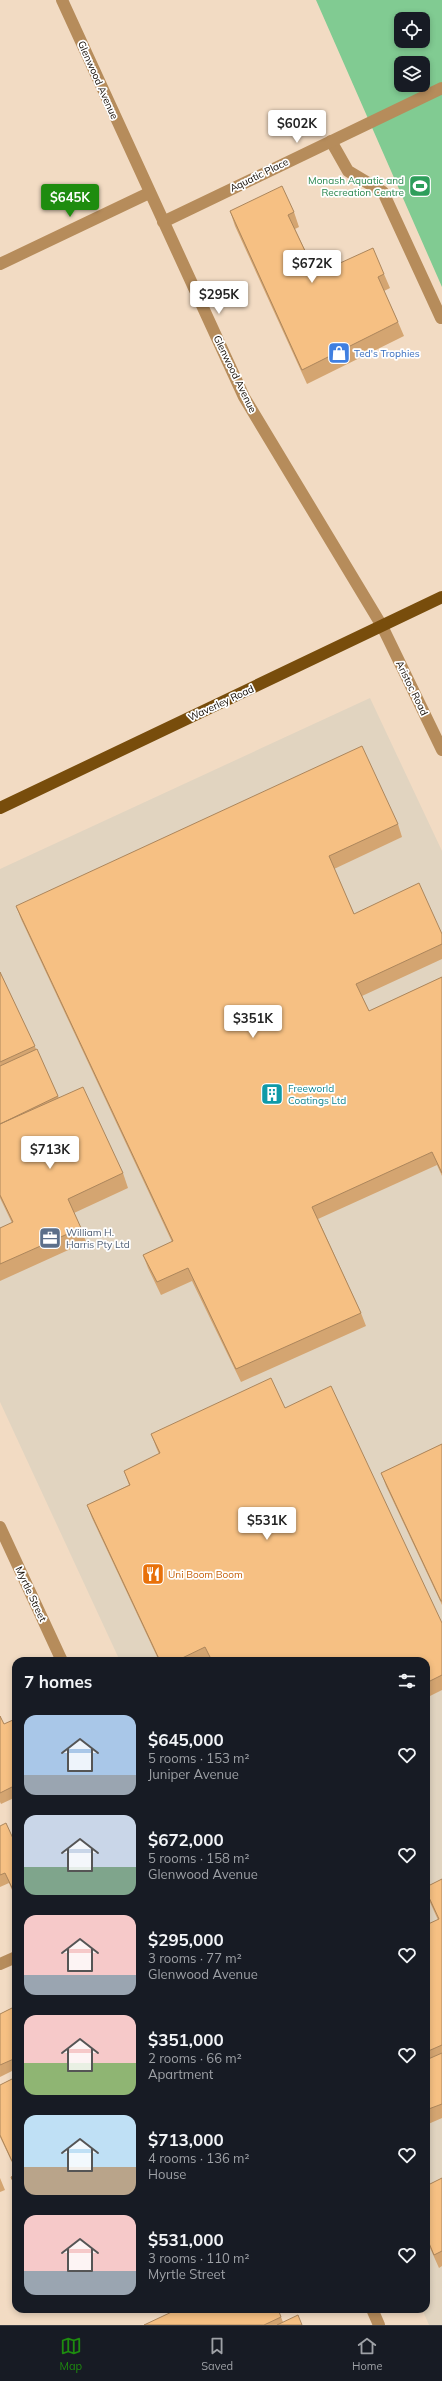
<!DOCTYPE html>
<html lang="en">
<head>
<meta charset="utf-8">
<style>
  :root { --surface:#171b24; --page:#242831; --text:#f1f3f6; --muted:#9ea1a6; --line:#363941; --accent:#1e8c0f }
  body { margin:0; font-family:Mulish,sans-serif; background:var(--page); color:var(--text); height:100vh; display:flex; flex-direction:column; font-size:15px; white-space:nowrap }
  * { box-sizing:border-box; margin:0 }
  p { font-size:13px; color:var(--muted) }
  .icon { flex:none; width:22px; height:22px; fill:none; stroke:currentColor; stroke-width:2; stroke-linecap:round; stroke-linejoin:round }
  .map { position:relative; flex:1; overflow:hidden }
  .sheet { position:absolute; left:12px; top:1657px; width:418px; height:656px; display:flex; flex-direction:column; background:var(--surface); border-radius:12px; box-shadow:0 2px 6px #0003 }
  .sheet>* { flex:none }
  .tools { position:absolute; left:394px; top:12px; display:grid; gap:8px }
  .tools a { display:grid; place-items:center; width:36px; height:36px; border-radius:8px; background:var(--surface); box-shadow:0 2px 6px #0003; font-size:20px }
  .price { position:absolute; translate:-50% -34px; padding:0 9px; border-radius:4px; background:#fff; color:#222; font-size:13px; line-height:26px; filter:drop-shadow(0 1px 2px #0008) }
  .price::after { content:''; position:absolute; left:50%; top:24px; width:12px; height:9px; margin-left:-6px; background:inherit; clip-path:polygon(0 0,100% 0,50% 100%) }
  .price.active { background:var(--accent); color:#fff }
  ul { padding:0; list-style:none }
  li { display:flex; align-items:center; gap:12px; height:100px; padding:0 12px }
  li span { display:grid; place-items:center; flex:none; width:112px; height:80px; border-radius:12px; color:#555 }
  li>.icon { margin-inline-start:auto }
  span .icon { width:48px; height:48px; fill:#fffc; stroke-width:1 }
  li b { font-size:17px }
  h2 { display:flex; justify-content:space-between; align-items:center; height:48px; padding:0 12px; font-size:17px }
  .menu { display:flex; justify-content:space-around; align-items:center; height:56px; border-top:1px solid var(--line); background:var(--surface); font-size:11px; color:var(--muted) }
  .menu a { display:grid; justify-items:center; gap:2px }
  .menu .active { color:var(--accent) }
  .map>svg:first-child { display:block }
  .industrial { fill:#e1d4c0 }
  .green { fill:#81cb92; fill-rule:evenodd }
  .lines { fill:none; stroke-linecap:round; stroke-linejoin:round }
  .lane { stroke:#b68c5b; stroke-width:12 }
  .street { stroke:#b68c5b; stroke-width:12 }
  .primary { stroke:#784d0c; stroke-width:12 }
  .wall { fill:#d4a571 }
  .building { fill:#f6c083; stroke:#ac865c }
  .labels { text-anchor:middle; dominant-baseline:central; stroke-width:3.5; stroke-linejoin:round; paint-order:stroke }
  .street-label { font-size:10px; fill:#110a03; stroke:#fff }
  .leisure-label { font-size:10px; fill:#27864d; stroke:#fff; text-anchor:end }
  .shop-label { font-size:10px; fill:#366cbe; stroke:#fff; text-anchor:start }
  .culture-label { font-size:10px; fill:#0d838f; stroke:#fff; text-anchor:start }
  .service-label { font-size:10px; fill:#4e5e75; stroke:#fff; text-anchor:start }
  .food-label { font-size:10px; fill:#c56008; stroke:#fff; text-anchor:start }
</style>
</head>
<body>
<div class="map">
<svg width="442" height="2325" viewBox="0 0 442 2325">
  <rect width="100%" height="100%" fill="#f2dbc3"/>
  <!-- industrial -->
  <path class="industrial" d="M370 698 442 851V2325H429L422 2309H426V1661H120L0 1402V869Z"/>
  <!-- green -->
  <path class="green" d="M316 0H442V287ZM401 19H423V41H401ZM401 63H423V85H401Z"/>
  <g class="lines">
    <!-- lane -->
    <path class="lane" d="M331 141 348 171 383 192 441 318"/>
    <!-- street -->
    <path class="street" d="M62 0 244 397 382 626 442 750
      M163 222 442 88
      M0 264 149 193
      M0 1527 62 1661
      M0 1964 16 1957
      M372 2309 379 2325"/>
    <!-- primary -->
    <path class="primary" d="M0 808 442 597"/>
  </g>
  <!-- wall -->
  <path class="wall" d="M230 211 294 212 299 227 295 229 316 274H384L390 288 384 291 398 322 404 336 307 384 235 226Z
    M398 824 402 837 334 869 354 914 442 934V959L362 996 369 1011 442 977V1176L437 1165 318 1219 361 1313 366 1326 241 1382 192 1281 161 1295 148 1268 143 1255 172 1242 21 919 16 906Z
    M0 972 59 1098 123 1173 128 1188 74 1213 81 1228 86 1242 0 1281V1228L12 1223 0 1198Z
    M285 1408 442 1623V1690L426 1698V1661H211L210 1660 208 1661H159L92 1518 87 1505 129 1485 124 1471 159 1454 156 1447 151 1434Z
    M442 1444V1605L386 1486 381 1473Z
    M0 1716 4 1724 16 1725V1797L1 1804 0 1802Z
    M0 1826 16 1845V1899L9 1883 0 1887Z
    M442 1879V2118L426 2125V1925L438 1920 429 1900 426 1892V1887Z
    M16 2006V2069L0 2077V2014Z
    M16 2077V2171L0 2137V2085Z
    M16 2175V2191L11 2177Z
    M0 2178 5 2190 0 2192Z
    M442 2178V2266L439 2268 426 2239V2186Z
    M281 2317 283 2322 302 2325H144Z"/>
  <!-- building -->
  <path class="building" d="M282 186 294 212 288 215 316 274 373 248 384 274 378 277 398 322 302 370 230 211Z
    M362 746 398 824 329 856 354 914 419 883 442 934V944L356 984 369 1011 442 977V1173L432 1152 312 1207 361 1313 236 1369 188 1268 157 1282 143 1255 173 1241 16 906Z
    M0 972 35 1046 0 1062Z
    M37 1049 58 1096 0 1124V1066Z
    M83 1087 123 1173 68 1199 81 1228 0 1264V1228L13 1222 0 1195V1124Z
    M271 1378 285 1408 331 1386 442 1623V1675L426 1683V1661H212L205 1647 176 1661H160L87 1505 130 1485 124 1471 160 1453 151 1434Z
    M442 1444V1601H441L381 1473Z
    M0 1716 4 1724 13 1720 16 1725V1785L0 1793Z
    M6 1823 16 1845V1896L5 1873 0 1875V1826Z
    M442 1879V2045L426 2052V1925L439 1919 426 1891V1887Z
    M16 2006V2058L0 2065V2014Z
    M442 2053V2104L426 2110V2060Z
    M16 2077V2159L12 2161 0 2135V2085Z
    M16 2175V2188L11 2177Z
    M442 2178V2251L434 2255 426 2236V2186Z
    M178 2309H278L281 2317 264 2325H144Z
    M298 2315 302 2325H277Z"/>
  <!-- icons -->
  <defs>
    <g id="stadium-square" transform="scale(1.15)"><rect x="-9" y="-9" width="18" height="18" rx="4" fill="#2e9e5b" stroke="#fff"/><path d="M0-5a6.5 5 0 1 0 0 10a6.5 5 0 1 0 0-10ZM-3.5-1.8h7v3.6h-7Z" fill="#fff"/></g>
    <g id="shop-square" transform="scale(1.15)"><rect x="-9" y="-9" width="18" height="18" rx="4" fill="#3f7fe0" stroke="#fff"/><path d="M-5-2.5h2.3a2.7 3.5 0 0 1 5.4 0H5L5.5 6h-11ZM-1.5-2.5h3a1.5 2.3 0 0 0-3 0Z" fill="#fff"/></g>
    <g id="building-square" transform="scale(1.15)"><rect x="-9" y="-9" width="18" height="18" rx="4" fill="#0f9aa8" stroke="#fff"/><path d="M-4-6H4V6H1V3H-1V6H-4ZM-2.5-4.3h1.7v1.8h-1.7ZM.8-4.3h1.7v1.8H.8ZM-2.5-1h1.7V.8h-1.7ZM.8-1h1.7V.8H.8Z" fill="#fff"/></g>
    <g id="office-square" transform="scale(1.15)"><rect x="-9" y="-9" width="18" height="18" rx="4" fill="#5c6f8a" stroke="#fff"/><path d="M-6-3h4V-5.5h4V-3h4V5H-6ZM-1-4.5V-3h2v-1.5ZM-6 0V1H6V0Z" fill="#fff"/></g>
    <g id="restaurant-square" transform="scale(1.15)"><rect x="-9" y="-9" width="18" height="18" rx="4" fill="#e8710a" stroke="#fff"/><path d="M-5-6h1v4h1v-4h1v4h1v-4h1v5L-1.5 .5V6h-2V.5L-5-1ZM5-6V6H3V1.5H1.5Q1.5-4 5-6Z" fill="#fff"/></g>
  </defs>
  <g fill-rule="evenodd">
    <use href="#stadium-square" x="420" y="186"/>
    <use href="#shop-square" x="339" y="353"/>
    <use href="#building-square" x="272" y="1094"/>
    <use href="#office-square" x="50" y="1238"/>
    <use href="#restaurant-square" x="153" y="1574"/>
  </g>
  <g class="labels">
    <!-- street labels -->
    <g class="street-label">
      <text transform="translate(98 80) rotate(66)">Glenwood Avenue</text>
      <text transform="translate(259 175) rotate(-26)">Aquatic Place</text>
      <text transform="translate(235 374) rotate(64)">Glenwood Avenue</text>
      <text transform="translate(412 688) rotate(64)">Aristoc Road</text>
      <text transform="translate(221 703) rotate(-25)">Waverley Road</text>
      <text transform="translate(31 1594) rotate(65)">Myrtle Street</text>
    </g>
    <!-- leisure labels -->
    <g class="leisure-label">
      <text x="404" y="180">Monash Aquatic and<tspan x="404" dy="12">Recreation Centre</tspan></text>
    </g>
    <!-- shop labels -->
    <g class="shop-label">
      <text x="354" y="353">Ted's Trophies</text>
    </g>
    <!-- culture labels -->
    <g class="culture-label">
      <text x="288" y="1088">Freeworld<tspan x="288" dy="12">Coatings Ltd</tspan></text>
    </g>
    <!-- service labels -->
    <g class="service-label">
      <text x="66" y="1232">William H.<tspan x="66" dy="12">Harris Pty Ltd</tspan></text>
    </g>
    <!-- food labels -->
    <g class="food-label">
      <text x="168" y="1574">Uni Boom Boom</text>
    </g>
  </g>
</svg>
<div class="tools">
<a><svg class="icon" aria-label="locate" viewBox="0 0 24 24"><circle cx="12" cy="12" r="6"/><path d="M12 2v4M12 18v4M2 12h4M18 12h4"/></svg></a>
<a><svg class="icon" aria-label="layers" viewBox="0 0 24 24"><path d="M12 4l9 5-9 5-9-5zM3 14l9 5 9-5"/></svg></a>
</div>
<b class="price" style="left:297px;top:144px">$602K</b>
<b class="price active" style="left:70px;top:218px">$645K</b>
<b class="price" style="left:312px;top:284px">$672K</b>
<b class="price" style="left:219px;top:315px">$295K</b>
<b class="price" style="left:253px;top:1039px">$351K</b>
<b class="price" style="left:50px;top:1170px">$713K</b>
<b class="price" style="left:267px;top:1541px">$531K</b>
<section class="sheet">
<h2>7 homes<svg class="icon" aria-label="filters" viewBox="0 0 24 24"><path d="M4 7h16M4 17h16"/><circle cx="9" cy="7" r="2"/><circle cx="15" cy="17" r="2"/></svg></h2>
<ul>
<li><span style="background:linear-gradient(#a9c7e8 75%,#9aa5b1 0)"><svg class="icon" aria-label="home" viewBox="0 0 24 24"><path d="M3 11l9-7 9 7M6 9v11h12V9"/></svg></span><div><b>$645,000</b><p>5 rooms · 153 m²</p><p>Juniper Avenue</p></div><svg class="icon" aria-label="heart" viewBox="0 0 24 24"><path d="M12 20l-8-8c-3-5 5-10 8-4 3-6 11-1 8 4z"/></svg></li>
<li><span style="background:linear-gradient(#c9d6e8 65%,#7fa58c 0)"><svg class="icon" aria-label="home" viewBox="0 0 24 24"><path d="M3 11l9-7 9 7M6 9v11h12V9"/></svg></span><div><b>$672,000</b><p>5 rooms · 158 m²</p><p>Glenwood Avenue</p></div><svg class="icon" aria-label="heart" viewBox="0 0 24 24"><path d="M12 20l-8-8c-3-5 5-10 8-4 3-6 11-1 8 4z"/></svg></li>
<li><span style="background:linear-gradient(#f6c9c9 75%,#9aa5b1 0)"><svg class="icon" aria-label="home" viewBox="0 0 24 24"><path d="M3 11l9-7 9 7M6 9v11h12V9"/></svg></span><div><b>$295,000</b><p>3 rooms · 77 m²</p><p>Glenwood Avenue</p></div><svg class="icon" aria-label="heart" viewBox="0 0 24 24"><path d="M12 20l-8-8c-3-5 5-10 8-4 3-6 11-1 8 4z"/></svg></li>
<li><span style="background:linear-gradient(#f6c9c9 60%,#8fb573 0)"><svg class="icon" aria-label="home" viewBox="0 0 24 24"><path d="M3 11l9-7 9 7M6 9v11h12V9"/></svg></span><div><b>$351,000</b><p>2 rooms · 66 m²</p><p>Apartment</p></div><svg class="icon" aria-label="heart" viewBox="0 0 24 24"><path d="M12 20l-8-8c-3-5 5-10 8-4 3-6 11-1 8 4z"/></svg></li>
<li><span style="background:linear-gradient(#bfe0f5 65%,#b9a48a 0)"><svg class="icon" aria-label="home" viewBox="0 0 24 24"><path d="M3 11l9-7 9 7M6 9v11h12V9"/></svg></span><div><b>$713,000</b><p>4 rooms · 136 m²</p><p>House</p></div><svg class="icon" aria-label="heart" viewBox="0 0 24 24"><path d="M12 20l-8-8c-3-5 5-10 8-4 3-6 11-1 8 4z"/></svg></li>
<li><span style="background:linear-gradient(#f6c9c9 70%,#9aa5b1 0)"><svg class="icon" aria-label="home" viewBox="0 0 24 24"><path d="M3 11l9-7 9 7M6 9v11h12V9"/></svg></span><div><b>$531,000</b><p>3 rooms · 110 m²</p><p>Myrtle Street</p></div><svg class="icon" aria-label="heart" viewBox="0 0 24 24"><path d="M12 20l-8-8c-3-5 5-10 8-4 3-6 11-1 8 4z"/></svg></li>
</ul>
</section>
</div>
<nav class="menu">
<a class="active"><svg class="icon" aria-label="map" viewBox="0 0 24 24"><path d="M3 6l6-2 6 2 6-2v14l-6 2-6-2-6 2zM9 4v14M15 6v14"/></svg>Map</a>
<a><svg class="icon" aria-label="saved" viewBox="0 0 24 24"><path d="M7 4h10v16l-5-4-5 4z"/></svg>Saved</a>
<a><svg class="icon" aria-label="home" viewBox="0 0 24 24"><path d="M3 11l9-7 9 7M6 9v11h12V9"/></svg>Home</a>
</nav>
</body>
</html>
